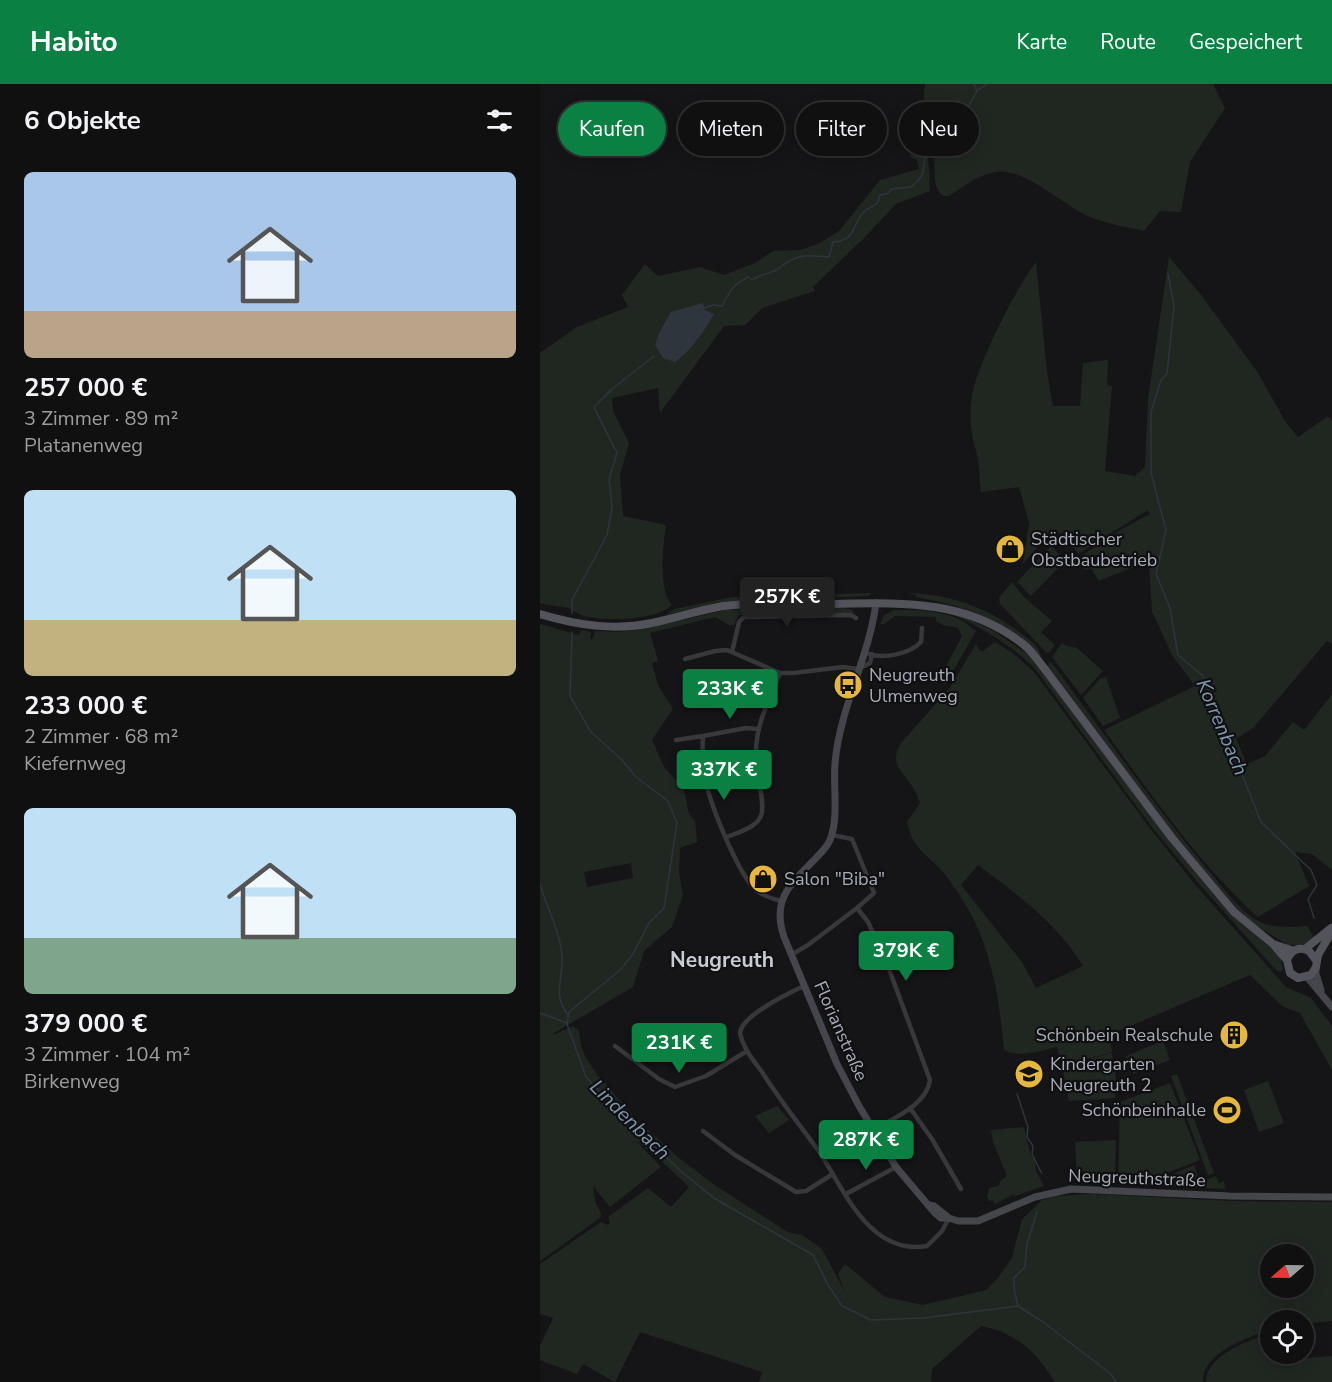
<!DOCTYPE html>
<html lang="de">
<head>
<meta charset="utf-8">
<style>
  :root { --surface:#101011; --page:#19191a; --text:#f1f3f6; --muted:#9c9d9f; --line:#303031; --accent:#0b8043 }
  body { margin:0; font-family:"Nunito Sans",sans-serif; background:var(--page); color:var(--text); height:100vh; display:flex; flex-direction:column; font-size:22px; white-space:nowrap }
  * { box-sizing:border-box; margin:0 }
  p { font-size:20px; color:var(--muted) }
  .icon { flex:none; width:33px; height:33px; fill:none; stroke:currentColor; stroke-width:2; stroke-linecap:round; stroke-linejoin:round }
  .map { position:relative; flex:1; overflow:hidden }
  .side { display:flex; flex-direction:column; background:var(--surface); width:540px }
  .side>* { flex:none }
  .banner { position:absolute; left:18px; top:18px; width:570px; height:54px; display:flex; gap:12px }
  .needle { width:39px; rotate:250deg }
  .controls { position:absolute; left:720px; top:1160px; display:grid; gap:12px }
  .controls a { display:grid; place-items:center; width:54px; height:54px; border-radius:50%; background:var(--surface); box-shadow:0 3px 15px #0003,0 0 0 2px var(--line); font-size:30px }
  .price { position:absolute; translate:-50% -51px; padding:0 14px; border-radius:6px; background:var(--accent); color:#fff; font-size:20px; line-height:39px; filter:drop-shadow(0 2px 3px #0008) }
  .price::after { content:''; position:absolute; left:50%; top:36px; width:18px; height:14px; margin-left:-9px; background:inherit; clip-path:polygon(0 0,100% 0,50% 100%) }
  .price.on { background:#222; color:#fff }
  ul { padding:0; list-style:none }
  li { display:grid; align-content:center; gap:12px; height:318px; padding:0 24px }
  li span { display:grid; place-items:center; height:186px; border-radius:9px; color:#555 }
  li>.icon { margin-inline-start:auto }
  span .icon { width:108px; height:108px; fill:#fffc; stroke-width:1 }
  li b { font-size:26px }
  h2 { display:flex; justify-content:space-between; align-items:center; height:72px; padding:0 24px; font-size:26px }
  .chip { padding:0 21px; border-radius:27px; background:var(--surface); box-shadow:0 3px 15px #0003,0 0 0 2px var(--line); font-size:21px; line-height:54px }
  .chip.on { background:var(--accent); color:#fff }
  header { display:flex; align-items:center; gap:36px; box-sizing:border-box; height:84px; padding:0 30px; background:var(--accent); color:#fff }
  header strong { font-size:28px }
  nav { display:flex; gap:33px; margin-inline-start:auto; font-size:21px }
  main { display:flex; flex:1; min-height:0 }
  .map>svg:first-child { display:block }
  .green { fill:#202721; fill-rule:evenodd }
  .water { fill:#2e353c }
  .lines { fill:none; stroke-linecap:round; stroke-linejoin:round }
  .stream { stroke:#2e353c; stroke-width:1.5 }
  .street { stroke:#37373c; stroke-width:4.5 }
  .secondary { stroke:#45464c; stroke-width:7 }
  .primary { stroke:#53545b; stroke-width:8 }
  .labels { text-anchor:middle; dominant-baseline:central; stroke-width:4.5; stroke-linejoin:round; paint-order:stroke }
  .poi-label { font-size:18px; fill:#a8acb6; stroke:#101012; text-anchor:start }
  .street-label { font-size:18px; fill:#a8acb6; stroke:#101012 }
  .water-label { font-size:20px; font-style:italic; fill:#8197af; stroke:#101012 }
  .quarter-label { font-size:21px; font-weight:bold; fill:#c9cbd3; stroke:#101012 }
</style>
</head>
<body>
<header>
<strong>Habito</strong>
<nav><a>Karte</a><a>Route</a><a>Gespeichert</a></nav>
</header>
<main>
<section class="side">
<h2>6 Objekte<svg class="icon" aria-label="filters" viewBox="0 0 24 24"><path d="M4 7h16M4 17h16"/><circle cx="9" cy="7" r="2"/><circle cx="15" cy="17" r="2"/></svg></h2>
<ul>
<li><span style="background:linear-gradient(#a9c7e8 75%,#b9a48a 0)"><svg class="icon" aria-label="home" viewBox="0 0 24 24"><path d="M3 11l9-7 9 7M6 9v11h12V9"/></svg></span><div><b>257 000 €</b><p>3 Zimmer · 89 m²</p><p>Platanenweg</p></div></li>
<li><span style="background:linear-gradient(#bfe0f5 70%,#c2b280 0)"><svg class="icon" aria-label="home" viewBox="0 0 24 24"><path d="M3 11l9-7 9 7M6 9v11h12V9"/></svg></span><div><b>233 000 €</b><p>2 Zimmer · 68 m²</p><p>Kiefernweg</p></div></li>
<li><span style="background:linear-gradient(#bfe0f5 70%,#7fa58c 0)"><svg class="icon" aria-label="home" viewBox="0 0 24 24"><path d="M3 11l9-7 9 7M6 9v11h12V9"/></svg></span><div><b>379 000 €</b><p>3 Zimmer · 104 m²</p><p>Birkenweg</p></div></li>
</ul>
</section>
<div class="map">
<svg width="792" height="1298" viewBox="0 0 792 1298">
  <rect width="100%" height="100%" fill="#151517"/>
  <!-- green -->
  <path class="green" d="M385 0H673L685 24 650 78 641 128 620 127 604 147C587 143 567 140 550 133 524 122 483 82 455 88 438 91 423 103 409 112H403C392 103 396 88 394 76 389 51 381 26 385 0Z
    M376 53H381C390 69 389 90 390 107L356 120 323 155 273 203 275 207 222 224 205 241 184 242 120 329 118 304 72 314 73 327 89 359 80 391 83 432 126 441C123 461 118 506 132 521 116 537 66 537 44 532 37 530 30 523 23 523 15 522 8 521 0 519V269L37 243 88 223 82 211 105 180 118 192 160 183 184 191 215 179 233 167 261 166 280 159 299 147 340 96 379 85 377 76 370 73Z
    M629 173 662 212 718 289 745 337 758 353 788 332 792 337V560L787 557 714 643 696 655 707 680 725 672 753 638 764 646 792 610V786L772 770 755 768 769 802 718 833C658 779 611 710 564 646L655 602 632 571 612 527 609 479 588 485 559 497 551 484 546 486 543 484 540 473 580 446 610 430 608 426 538 470 524 449H510L483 480 489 439 479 403 441 408C439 395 440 380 436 367 432 353 429 335 431 319 433 287 476 204 496 178L507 288 513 322H540L543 279 568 276 567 301 572 302 565 387 595 392 605 383 608 315Z
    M511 462 522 473 520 476 523 479 491 512 477 498Z
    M472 498 484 513 512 537 501 548 515 561 510 568 507 569 460 520 459 514Z
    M331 509 329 512 178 518 126 531 134 525 193 513Z
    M368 509C411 510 452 525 484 552 492 558 500 563 501 573 464 536 426 522 376 513V511Z
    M303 524 313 526V529L202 530 198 532 194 541H189L175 533 110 549 118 577 112 579 118 601 133 625 112 656 124 683 144 705 149 730 155 737 157 758 140 764 139 790 143 811 132 843 104 867 93 903 14 949 13 951 33 942 39 947 41 962 46 974 56 989 96 1035 139 1074 176 1102 248 1148 262 1151 282 1165 305 1208 298 1190 305 1180 345 1213 383 1221 446 1206 457 1195 472 1174 482 1135 502 1116 517 1112 551 1110 691 1117 792 1118V1237L764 1240V1236H730V1247C708 1252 661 1270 663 1298H515C496 1268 477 1249 441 1242L392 1285 391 1298H219L222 1288 100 1248 75 1298 43 1280 37 1290 0 1276V1262L13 1234 0 1230V1180L61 1138 68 1141 70 1139 68 1133 108 1104 131 1123 149 1103 115 1071 95 1056 121 1083 70 1123 53 1102 55 1117 61 1129 60 1134 0 1177V540L39 551 41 546 51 548 50 555H53L55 547 79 548 109 544 185 526ZM91 779 93 794 47 803 44 788ZM730 1170H764V1203H730Z
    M354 526C375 526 401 526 421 536 426 538 431 544 436 547L405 601 399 596 422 552 418 544 403 541 396 537V533L355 532 344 540H340L344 531Z
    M401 526 431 536 452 546 492 573 629 756 692 830 740 872 743 885 741 888 737 887 660 801 611 742 496 586C475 563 431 536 401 526Z
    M455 558 474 570 494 588 609 743 657 803 746 903 771 914 792 942V986L760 929 742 922 710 891 574 949 569 953 572 967 570 969 522 981 517 963C500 967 479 974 464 966 459 912 451 858 420 812 414 803 408 793 401 786 384 768 372 763 367 738L380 719C378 714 375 707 372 702 361 686 349 679 361 659L409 605 436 560 439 566 443 567ZM438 781C477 810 518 840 543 882L496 904 482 878 421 801Z
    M522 559 527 562 537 564 563 587 541 611 512 573Z
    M509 578 512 579C562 647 610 716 664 781 680 799 697 825 718 837 733 845 751 843 767 842L775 855 764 861H748L712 839 695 823 635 752 508 582Z
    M566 593 580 634 563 642 543 614 560 595Z
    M623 957 630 976 593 990 586 972Z
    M572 969 576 996 575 1014 529 1017 522 982Z
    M637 990 674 1089 668 1091 631 992Z
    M728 997 744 1039 719 1048 704 1006Z
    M630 999 660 1076 612 1095H621L654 1081 660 1098 676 1092 679 1099 684 1097 685 1105 578 1099 580 1018Z
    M237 1022 249 1036 229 1049 215 1032Z
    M484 1043 491 1072 495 1077 496 1087 504 1102 475 1112 474 1110 455 1120 453 1116 450 1117 447 1114 449 1104 458 1102 461 1096 467 1092 453 1058 451 1046Z
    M576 1056 575 1099 537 1096 535 1058Z
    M730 1250V1269H757L758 1275 792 1272V1298H666C665 1272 710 1255 730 1250Z"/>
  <!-- water -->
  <path class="water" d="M163 219 165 226 174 230C164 247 151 267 135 278L123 274 115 261 120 247 131 228Z"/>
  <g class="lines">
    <!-- stream -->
    <path class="stream" d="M434 0 437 7
      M437 7 447 0
      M628 190 634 222 627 290 621 296 611 328V389L626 446 616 490 630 524 638 571 663 592 721 738 771 786 777 801 768 815 774 834
      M164 224 173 221 182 222C192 205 190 203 208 193L212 196C220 190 232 190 239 184 258 169 265 171 289 173L293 158C315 157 312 142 323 129 326 125 334 122 338 118L340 111 347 110 352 105 371 103 378 97 383 89 385 72 404 56 407 41 423 32 437 7
      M32 529V516L67 451 72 423 69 395 77 369 54 323 72 305 114 272
      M32 548 30 612 51 648 82 676 96 693 128 717 137 739 124 824 109 839 93 870 80 886 29 928 27 940 46 993 65 1013 80 1023 110 1058 143 1089 174 1114 273 1171 288 1201 302 1222 331 1236 383 1234 478 1222 503 1238 571 1290 576 1298
      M0 800C7 825 22 850 22 877 22 897 13 912 28 931
      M0 929 27 939
      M477 1010 488 1043 487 1053 493 1062 492 1071C497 1077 497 1083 502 1089
      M478 1222 474 1205V1194L485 1183 487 1160 497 1128"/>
    <!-- street -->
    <path class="street" d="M192 568 199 538 204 533 311 531 316 534
      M329 570C344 575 370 570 381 558L382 544
      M145 575 175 567 187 566 240 589
      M163 652 206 644 218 645
      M136 656 163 652C162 668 163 683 166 698 171 722 198 790 216 806 223 812 233 815 241 817
      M292 751 312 755 334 809 317 824 328 838 349 885 390 996C387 1021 352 1035 333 1046
      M187 753C197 749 217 743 221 732 226 720 215 684 216 668 216 639 230 615 240 589H253L303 583 318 585 330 579 332 570
      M251 871 268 861 317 824
      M264 902C249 909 201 932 200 949 203 964 213 976 222 988 239 1015 259 1040 278 1066 296 1093 311 1128 336 1148 351 1160 369 1165 387 1162L402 1147 409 1134
      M75 962 119 995 135 1003 166 992 207 967
      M370 1024 392 1055 421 1105
      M163 1047 195 1071 256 1108 266 1107 293 1090
      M306 1110 356 1083"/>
    <!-- secondary -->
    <path class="secondary" d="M336 519C329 574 300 623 295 679 293 704 299 733 290 756 287 763 281 769 276 774 252 799 231 814 244 853L297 980 319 1022 356 1083 394 1128 401 1134H409L418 1137H438L495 1113 531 1105 690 1112 792 1113
      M776 883V890L781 906
      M767 893 792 923
      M389 1121 394 1122 409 1134"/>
    <!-- primary -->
    <path class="primary" d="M0 530C37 541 74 547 112 539 136 534 159 526 183 522 215 518 250 520 283 520 355 519 423 513 483 560 491 566 498 576 504 584L632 754 694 828 733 860 747 876 750 889 758 894 771 891 776 883 778 871 792 847
      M733 860 754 867
      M765 865 791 844
      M747 876C751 866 759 862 769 867L776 876"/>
  </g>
  <!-- icons -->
  <defs>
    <g id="shop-disc" transform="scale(1.5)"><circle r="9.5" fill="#e5b73f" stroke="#101012"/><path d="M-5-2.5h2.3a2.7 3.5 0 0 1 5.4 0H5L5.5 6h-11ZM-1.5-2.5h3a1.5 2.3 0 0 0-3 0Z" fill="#111"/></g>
    <g id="bus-disc" transform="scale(1.5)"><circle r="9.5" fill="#e5b73f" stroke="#101012"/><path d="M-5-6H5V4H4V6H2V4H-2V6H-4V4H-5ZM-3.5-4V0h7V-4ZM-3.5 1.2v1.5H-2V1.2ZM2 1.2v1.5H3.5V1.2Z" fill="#111"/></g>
    <g id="building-disc" transform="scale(1.5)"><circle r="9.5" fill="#e5b73f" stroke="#101012"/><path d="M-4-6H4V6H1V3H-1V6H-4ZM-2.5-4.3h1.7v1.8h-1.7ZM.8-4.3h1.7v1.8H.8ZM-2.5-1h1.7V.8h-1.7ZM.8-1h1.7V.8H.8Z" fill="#111"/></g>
    <g id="school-disc" transform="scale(1.5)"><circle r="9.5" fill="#e5b73f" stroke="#101012"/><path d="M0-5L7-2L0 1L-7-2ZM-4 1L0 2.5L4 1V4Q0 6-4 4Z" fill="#111"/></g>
    <g id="stadium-disc" transform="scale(1.5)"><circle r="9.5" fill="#e5b73f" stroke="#101012"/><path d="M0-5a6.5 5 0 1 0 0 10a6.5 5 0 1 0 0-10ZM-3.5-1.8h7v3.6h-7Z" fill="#111"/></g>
  </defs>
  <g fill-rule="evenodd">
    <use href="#shop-disc" x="470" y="465"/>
    <use href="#bus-disc" x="308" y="601"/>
    <use href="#shop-disc" x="223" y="795"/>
    <use href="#building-disc" x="694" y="951"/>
    <use href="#school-disc" x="489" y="990"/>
    <use href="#stadium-disc" x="687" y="1026"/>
  </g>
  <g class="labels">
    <!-- poi labels -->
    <g class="poi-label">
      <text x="491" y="455">Städtischer<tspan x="491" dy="21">Obstbaubetrieb</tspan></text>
      <text x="329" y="591">Neugreuth<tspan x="329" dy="21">Ulmenweg</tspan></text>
      <text x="244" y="795">Salon "Biba"</text>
      <text x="673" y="951" text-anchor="end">Schönbein Realschule</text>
      <text x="510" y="980">Kindergarten<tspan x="510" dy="21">Neugreuth 2</tspan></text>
      <text x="666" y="1026" text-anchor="end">Schönbeinhalle</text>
    </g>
    <!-- street labels -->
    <g class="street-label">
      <text transform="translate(301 947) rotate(66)">Florianstraße</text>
      <text transform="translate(597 1094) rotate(2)">Neugreuthstraße</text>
    </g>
    <!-- water labels -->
    <g class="water-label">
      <text transform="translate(682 643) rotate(67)">Korrenbach</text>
      <text transform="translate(90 1036) rotate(45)">Lindenbach</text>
    </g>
    <!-- quarter labels -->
    <g class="quarter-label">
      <text x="182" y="876">Neugreuth</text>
    </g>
  </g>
</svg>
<div class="controls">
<a><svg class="needle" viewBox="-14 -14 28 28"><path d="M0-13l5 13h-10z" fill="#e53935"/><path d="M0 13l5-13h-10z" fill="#9c9d9f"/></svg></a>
<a><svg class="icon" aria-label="locate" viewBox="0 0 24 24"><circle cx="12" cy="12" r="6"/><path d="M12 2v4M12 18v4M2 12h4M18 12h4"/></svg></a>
</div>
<b class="price on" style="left:247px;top:544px">257K €</b>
<b class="price" style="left:190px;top:636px">233K €</b>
<b class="price" style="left:184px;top:717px">337K €</b>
<b class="price" style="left:366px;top:898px">379K €</b>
<b class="price" style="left:139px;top:990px">231K €</b>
<b class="price" style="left:326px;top:1087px">287K €</b>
<div class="banner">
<a class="chip on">Kaufen</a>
<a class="chip">Mieten</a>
<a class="chip">Filter</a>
<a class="chip">Neu</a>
</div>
</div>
</main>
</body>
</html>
